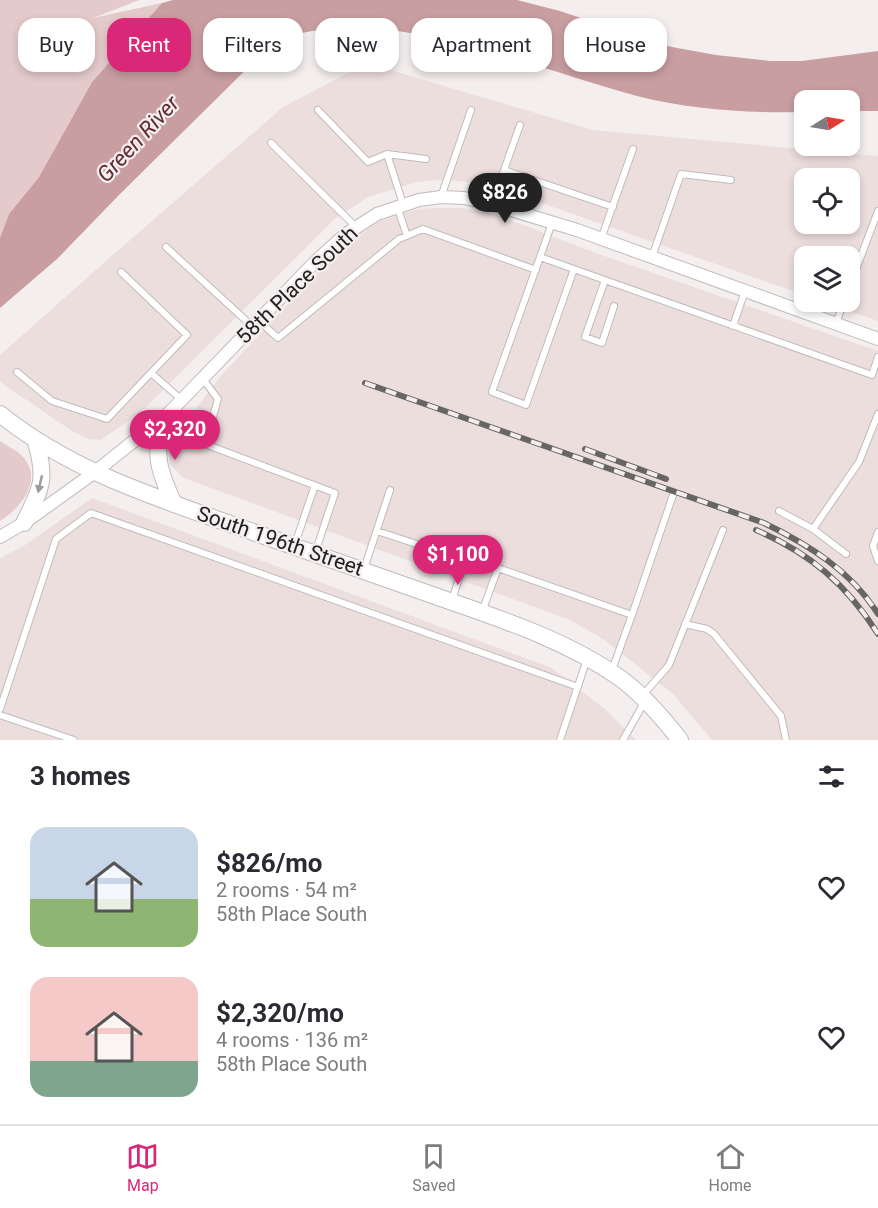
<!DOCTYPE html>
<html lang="en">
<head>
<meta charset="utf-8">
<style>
  :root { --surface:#fff; --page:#f7f7f7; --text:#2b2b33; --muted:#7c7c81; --line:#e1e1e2; --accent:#db2777 }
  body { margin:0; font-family:Roboto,sans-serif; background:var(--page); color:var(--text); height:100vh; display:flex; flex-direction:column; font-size:22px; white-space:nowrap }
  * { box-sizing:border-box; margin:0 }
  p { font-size:20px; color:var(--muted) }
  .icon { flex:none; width:33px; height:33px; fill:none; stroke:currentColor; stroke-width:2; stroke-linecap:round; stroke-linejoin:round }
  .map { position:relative; height:740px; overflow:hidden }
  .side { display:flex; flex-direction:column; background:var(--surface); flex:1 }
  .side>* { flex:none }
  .banner { position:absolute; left:18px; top:18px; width:843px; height:54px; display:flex; gap:12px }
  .needle { width:39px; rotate:79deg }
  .controls { position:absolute; left:794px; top:90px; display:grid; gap:12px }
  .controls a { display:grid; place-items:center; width:66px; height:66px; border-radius:12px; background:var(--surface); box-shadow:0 3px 9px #0003; font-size:30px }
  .price { position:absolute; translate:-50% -51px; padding:0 14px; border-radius:21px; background:var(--accent); color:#fff; font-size:20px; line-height:39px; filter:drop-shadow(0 2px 3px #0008) }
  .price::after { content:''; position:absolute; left:50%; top:36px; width:18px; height:14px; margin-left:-9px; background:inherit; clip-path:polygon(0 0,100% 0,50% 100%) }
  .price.active { background:#222; color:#fff }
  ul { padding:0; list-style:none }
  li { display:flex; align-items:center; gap:18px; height:150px; padding:0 30px }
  li span { display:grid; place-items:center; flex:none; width:168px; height:120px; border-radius:18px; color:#555 }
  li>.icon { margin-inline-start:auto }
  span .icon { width:72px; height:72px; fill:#fffc; stroke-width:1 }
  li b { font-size:26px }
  h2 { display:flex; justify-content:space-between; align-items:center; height:72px; padding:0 30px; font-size:26px }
  .pill { padding:0 21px; border-radius:18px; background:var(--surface); box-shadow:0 3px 9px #0003; font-size:21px; line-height:54px }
  .pill.active { background:var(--accent); color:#fff }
  .dock { display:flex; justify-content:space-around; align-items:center; height:84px; border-top:2px solid var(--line); background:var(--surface); font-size:16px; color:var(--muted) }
  .dock a { display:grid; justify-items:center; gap:3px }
  .dock .active { color:var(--accent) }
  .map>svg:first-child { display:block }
  .built { fill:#eddede; fill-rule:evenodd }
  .green { fill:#e5cacb }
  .water { fill:#c99ea1 }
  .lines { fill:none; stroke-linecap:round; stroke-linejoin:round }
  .lane-casing { stroke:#c0bbbb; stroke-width:8 }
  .street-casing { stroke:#c0bbbb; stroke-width:14 }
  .secondary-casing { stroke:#c0bbbb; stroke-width:18 }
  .lane { stroke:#fff; stroke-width:6 }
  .street { stroke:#fff; stroke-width:12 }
  .secondary { stroke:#fff; stroke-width:16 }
  .rail-casing { stroke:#686565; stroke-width:6 }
  .rail { stroke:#f4eeee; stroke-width:4; stroke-dasharray:11; stroke-linecap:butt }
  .oneway { fill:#9c9b9b }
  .labels { text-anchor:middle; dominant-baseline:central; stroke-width:4.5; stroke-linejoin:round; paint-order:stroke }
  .street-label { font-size:21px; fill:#222020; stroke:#f4eeee }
  .water-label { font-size:22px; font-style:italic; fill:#612a31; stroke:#f4eeee }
</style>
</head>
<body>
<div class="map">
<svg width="878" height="740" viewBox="0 0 878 740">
  <rect width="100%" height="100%" fill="#f4eeee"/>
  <!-- built -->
  <path class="built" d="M367 63 593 130 878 156V321L823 302H849V256H804V295L487 184 460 181 434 180 417 182 368 197 336 218 141 412 101 440 89 439 72 431 0 382V355L106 261 283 107ZM804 178H849V224H804Z
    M431 208H461L497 215 596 253 878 351V740H712L672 693 603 639 570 620 184 478 170 465 169 454 172 440 220 377 341 247 380 221 414 210Z
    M92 498 552 668 606 710 636 740H0V558L25 545Z"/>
  <!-- green -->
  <path class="green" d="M0 0H139L93 18 162 3 92 82 39 177 9 214 0 238Z
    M0 441C7 446 18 451 24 458 43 481 20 509 0 521Z"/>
  <!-- water -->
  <path class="water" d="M173 0H517L560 11 661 45 716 55 770 61H802L878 51V111H849V100H804V112C749 113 691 110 637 96 528 67 383 0 275 41L120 194 57 259 0 308V238L9 214 39 177 92 82 162 3Z"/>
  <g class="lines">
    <!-- lane casing -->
    <g class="lane-casing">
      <path id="lane" d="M318 110 368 162 387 154 426 159
        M271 143 356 227
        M387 154 403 204
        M504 170 613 207
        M441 197 471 110
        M492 204 520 125
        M397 206 407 236
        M552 223 540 257 872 375 878 357
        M601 239 633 149
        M166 247 253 327
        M540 257 492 392 526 405 574 269
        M652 257 681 174 731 180
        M605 280 585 337 602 343 614 306
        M849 288 878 211
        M259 321 278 338 399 239 423 229 536 270
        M836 323 844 302
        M733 326 745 291
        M17 372 52 401 107 419 187 335 121 272
        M151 373 182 400
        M203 379 218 399 205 444 335 493 315 553
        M779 511 813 529 846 554
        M813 529 859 462 878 414
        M377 531 465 560 452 600
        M878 532 873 546 878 561
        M295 544 315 485
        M364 569 390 490
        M482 612 498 568 632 615 612 670
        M632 615 673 495
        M685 624 707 629 714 634 781 716 786 740
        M643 695 669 665 723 530
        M0 709 56 539 91 513 578 687
        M0 715 74 740
        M560 740 587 659
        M623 740 645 701"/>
    </g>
    <!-- street casing -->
    <g class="street-casing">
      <path id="street" d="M0 537 24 523 95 472 169 413 317 260 346 234 377 214 419 200 441 197 464 198 488 203 577 230 878 339"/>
    </g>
    <!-- secondary casing -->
    <g class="secondary-casing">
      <path id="secondary" d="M0 414C68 469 151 496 233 525 301 549 370 573 438 597 501 619 566 640 620 678 643 695 663 718 680 740
        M161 420C155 458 158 469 174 504
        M24 523C41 489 47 480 36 442"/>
    </g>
    <!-- lane -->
    <use href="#lane" class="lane"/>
    <!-- street -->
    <use href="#street" class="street"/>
    <!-- secondary -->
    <use href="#secondary" class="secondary"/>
    <!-- rail casing -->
    <g class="rail-casing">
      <path id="rail" d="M365 383 764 523C809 545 851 571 878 614
        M585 449 666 479
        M756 530C810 553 847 585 878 634"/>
    </g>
    <!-- rail -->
    <use href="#rail" class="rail"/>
  </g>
  <!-- one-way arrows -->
  <defs><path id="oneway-solid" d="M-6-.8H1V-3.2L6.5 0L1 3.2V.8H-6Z" transform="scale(1.5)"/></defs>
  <use class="oneway" href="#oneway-solid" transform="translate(40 484) rotate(103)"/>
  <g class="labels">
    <!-- street labels -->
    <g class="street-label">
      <text transform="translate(297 285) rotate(-44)">58th Place South</text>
      <text transform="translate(280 541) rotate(19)">South 196th Street</text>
    </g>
    <!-- water labels -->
    <g class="water-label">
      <text transform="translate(138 139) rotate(-47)">Green River</text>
    </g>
  </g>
</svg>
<div class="controls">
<a><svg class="needle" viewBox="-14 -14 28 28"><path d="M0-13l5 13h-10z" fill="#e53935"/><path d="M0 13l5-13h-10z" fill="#7c7c81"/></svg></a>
<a><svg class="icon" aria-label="locate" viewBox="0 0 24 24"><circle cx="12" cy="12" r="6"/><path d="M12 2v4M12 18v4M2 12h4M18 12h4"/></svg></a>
<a><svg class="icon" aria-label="layers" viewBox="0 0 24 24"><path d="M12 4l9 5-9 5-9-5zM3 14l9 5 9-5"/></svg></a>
</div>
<b class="price active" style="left:505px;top:224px">$826</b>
<b class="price" style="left:175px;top:461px">$2,320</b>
<b class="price" style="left:458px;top:586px">$1,100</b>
<div class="banner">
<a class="pill">Buy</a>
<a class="pill active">Rent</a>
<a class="pill">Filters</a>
<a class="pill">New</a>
<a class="pill">Apartment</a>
<a class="pill">House</a>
</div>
</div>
<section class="side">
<h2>3 homes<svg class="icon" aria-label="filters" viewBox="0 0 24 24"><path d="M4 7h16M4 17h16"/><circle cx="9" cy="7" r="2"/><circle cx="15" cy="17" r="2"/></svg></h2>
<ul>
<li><span style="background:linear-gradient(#c9d6e8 60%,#8fb573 0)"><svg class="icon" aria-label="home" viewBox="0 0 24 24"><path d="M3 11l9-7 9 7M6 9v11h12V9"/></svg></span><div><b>$826/mo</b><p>2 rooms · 54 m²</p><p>58th Place South</p></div><svg class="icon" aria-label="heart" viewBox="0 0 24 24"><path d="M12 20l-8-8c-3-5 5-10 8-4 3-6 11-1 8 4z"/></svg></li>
<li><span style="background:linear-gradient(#f6c9c9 70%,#7fa58c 0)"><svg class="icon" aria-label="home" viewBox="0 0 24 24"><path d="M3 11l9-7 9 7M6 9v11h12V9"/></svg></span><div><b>$2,320/mo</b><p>4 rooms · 136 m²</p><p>58th Place South</p></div><svg class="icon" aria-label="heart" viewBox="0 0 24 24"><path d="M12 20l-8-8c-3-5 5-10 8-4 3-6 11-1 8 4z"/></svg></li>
</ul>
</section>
<nav class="dock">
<a class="active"><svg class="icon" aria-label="map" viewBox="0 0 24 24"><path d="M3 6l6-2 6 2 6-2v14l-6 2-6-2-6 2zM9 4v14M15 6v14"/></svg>Map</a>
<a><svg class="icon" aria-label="saved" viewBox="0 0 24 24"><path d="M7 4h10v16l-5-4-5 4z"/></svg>Saved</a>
<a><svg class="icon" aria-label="home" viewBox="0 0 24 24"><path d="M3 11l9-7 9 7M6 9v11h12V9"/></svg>Home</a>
</nav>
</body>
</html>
